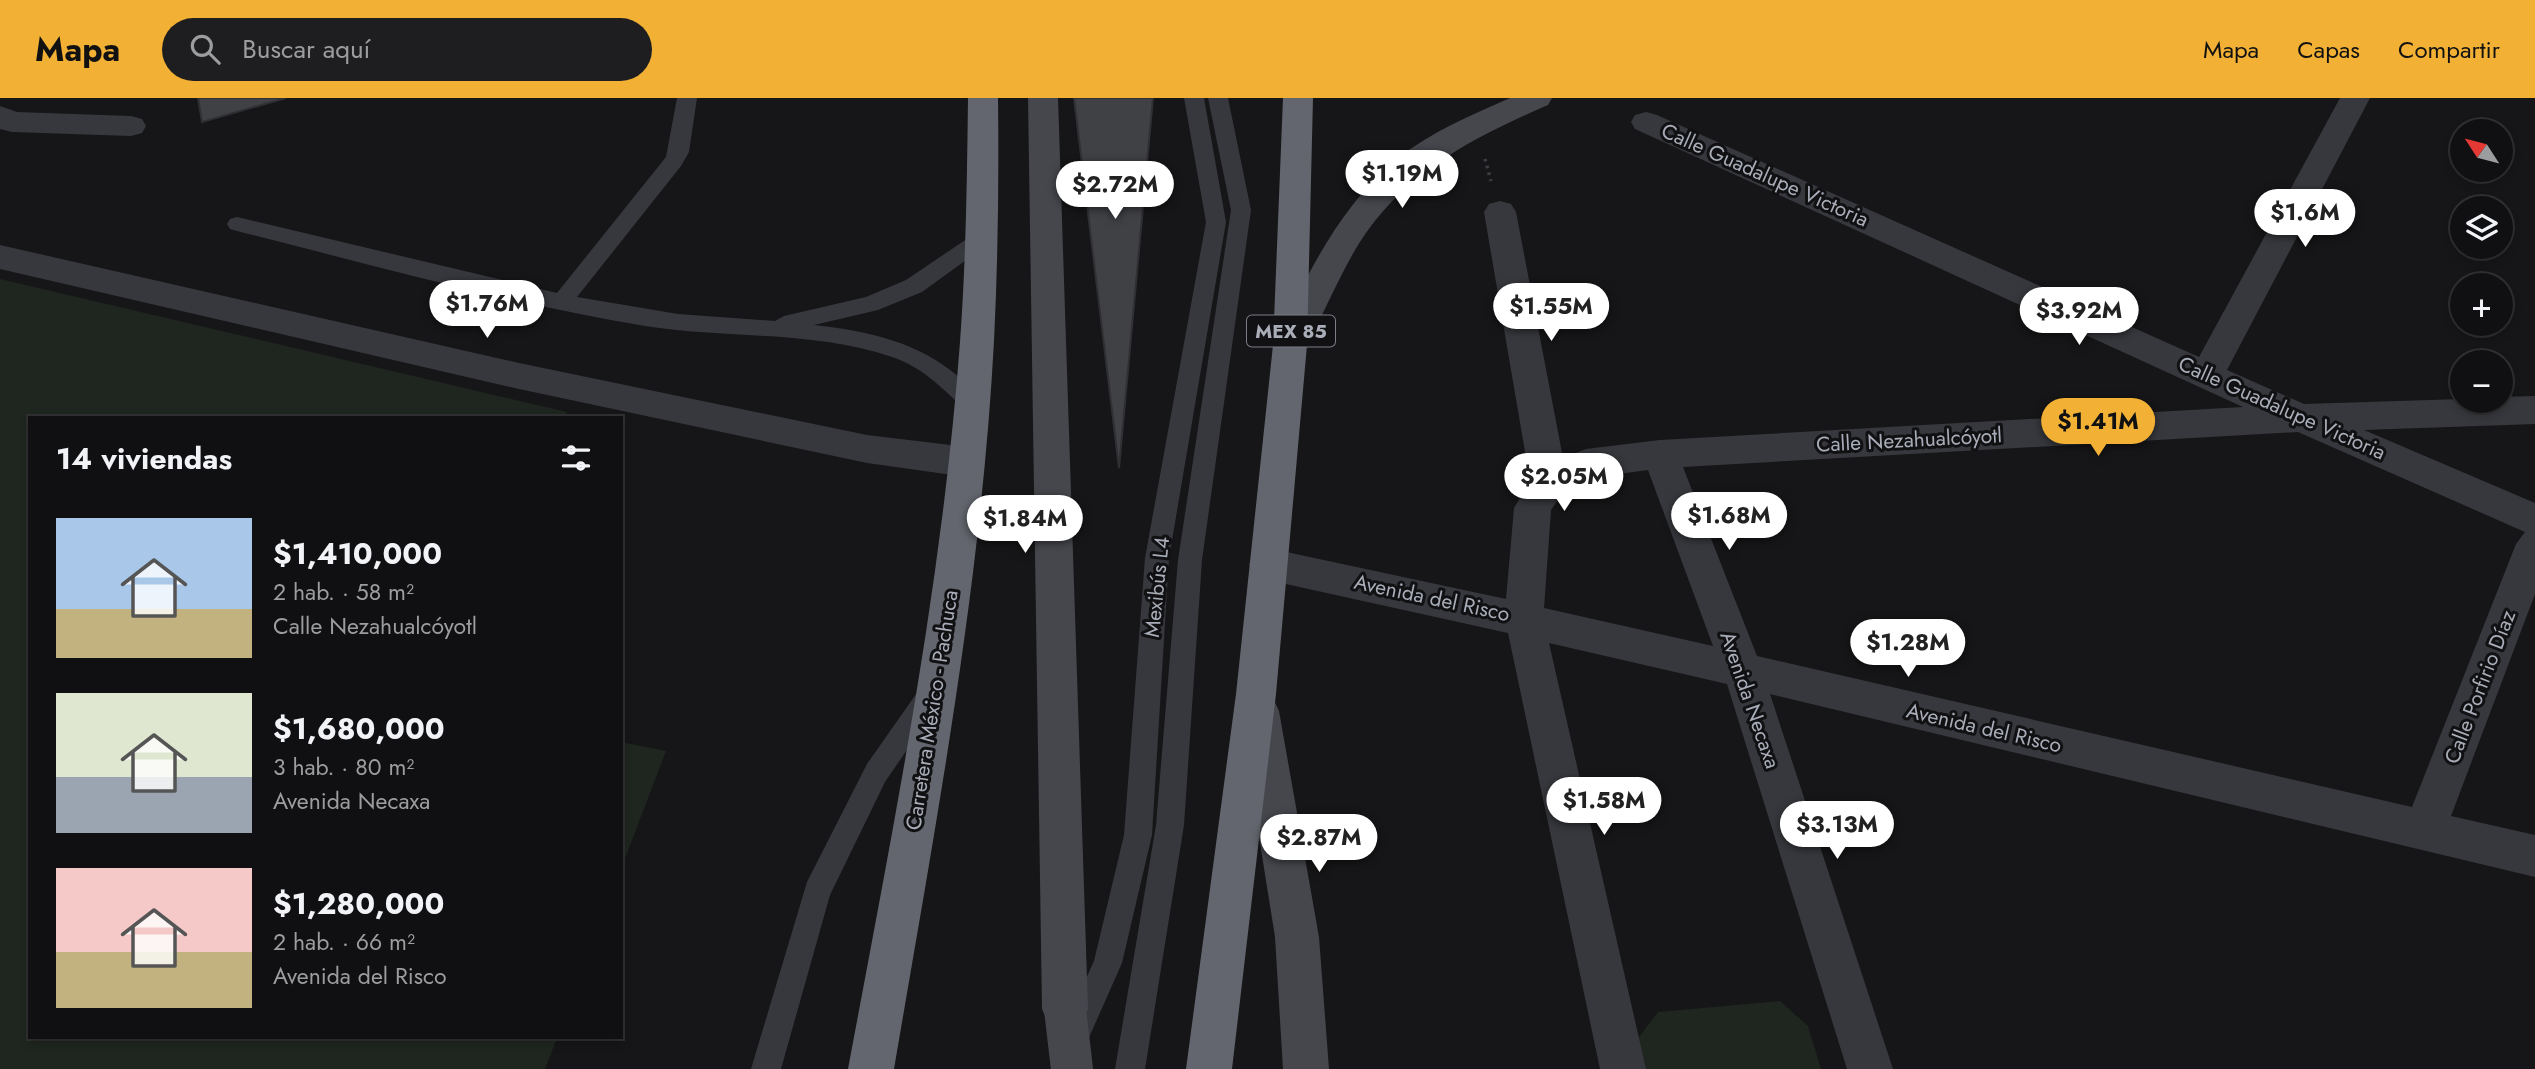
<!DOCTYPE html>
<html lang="es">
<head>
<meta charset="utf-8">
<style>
  :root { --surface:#101012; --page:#1e1e20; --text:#f1f3f6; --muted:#9c9d9f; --line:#303032; --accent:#f2b134 }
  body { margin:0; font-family:Jost,sans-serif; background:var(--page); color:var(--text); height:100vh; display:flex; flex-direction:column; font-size:26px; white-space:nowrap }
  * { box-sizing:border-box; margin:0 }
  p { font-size:23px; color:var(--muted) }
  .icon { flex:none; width:38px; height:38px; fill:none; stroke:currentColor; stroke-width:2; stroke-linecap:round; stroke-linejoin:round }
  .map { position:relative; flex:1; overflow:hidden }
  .drawer { position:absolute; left:28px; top:318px; width:595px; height:623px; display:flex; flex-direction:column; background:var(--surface); border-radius:0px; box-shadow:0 4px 10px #0003,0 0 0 2px var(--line) }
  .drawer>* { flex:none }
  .needle { width:46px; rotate:306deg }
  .tools { position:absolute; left:2450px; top:21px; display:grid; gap:14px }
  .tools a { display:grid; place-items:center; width:63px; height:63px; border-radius:50%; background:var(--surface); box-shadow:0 4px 10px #0003,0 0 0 2px var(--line); font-size:35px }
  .price { position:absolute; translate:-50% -60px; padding:0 16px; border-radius:24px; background:#fff; color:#222; font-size:23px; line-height:46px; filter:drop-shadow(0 2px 4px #0008) }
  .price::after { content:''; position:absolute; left:50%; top:42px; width:21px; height:16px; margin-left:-10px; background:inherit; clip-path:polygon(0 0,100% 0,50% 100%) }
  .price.active { background:var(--accent); color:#111 }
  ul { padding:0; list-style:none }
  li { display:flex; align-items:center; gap:21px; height:175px; padding:0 28px }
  li span { display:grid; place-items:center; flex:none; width:196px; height:140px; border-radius:0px; color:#555 }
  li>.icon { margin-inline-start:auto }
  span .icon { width:84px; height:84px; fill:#fffc; stroke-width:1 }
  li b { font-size:30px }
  h2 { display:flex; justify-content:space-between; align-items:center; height:84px; padding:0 28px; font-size:30px }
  header { display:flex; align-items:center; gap:42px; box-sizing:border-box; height:98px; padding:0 35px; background:var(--accent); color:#111 }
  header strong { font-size:33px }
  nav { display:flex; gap:38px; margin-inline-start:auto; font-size:24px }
  .search { width:490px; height:63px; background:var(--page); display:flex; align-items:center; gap:18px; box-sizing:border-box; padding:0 24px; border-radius:38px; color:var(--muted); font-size:26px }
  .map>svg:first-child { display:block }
  .green { fill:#1e261f }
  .building { fill:#404145; stroke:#303034; stroke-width:2 }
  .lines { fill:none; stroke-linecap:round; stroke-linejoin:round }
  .path { stroke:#3d3f44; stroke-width:3.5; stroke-dasharray:2.5 4.5; stroke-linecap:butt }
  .lane { fill:#37383d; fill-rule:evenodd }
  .street { fill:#37383d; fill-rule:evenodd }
  .secondary { fill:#45474d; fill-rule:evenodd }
  .highway { fill:#63666e; fill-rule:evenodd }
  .secondary-bridge { stroke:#45474d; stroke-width:42 }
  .labels { text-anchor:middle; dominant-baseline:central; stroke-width:6; stroke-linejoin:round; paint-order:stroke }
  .shield { fill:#111113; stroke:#7b7e86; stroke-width:2 }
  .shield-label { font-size:19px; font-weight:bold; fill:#a8adb8 }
  .street-label { font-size:21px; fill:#a8adb8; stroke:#111113 }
</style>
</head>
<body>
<header>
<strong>Mapa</strong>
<div class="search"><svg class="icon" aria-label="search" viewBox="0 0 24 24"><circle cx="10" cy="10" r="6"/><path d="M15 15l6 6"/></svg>Buscar aquí</div>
<nav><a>Mapa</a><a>Capas</a><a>Compartir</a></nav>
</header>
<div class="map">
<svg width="2535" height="971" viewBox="0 0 2535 971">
  <rect width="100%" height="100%" fill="#161618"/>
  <!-- green -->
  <path class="green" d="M0 181 567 314 563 320H30V940H557L545 971H0Z
    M621 644 666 653 621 771Z
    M1780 903 1808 928 1821 971H1643L1636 943 1658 914Z"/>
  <!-- building -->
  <path class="building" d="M198 0H286L202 24Z
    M1074 0H1153L1119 370Z"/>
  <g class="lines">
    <!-- path -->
    <path class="path" d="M1485 61 1491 83"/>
    <!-- lane -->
    <path class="lane" d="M677 0H697L689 54 681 68 577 199 678 216 775 223 784 218 866 199 906 182 977 134 984 132 991 134 994 139 991 144 922 194 878 212 814 227C868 233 920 244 961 281 969 288 978 295 983 305L980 311 972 314 964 311C943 290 920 268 892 259 813 232 726 241 645 228 507 205 372 167 237 133L230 131 227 126 230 121 237 119 557 195 666 59Z
      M1184 0H1204L1226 124 1169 460 1152 737 1122 865 1083 953 1073 958 1063 953 1058 943 1094 863 1124 737 1145 460 1206 124Z
      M1208 0H1228L1251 112 1202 462 1184 727 1145 971H1115L1156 727 1178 462 1231 112Z
      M930 586 939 589 943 597 939 605 885 684 830 797 781 971H751L807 784 867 666 921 589Z"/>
    <!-- street -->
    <path class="street" d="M2340 0H2370L2227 272 2304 306 2462 301V303H2501V299L2535 298V326L2364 332 2535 405V496L2451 718 2535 737V779L1770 596 1893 971H1847L1727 586 1549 545 1646 971H1600L1508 535 1268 482 1255 477 1249 466 1255 455 1268 450 1506 501 1514 410 1530 383 1484 114 1489 106 1500 103 1511 106 1516 114 1563 360 1586 351 1660 342 2243 309 1635 31 1631 24 1635 17 1646 14 1657 17 2199 259ZM2298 334 2525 434 2516 446 2412 709 1757 558 1683 369ZM1648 372 1713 548 1544 510 1551 412 1562 396 1589 380Z
      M0 8 17 14 131 18 142 21 146 28 142 35 131 38 12 34 0 31Z
      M0 147 519 265 867 337 967 349 980 354 985 364 980 374 967 379 867 365 519 291 0 171Z"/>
    <!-- secondary -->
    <path class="secondary" d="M1028 0H1058L1088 911 1081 927 1065 934 1049 927 1042 911Z
      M1510 0H1552L1548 7C1472 40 1403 75 1358 147 1337 182 1322 220 1302 256L1290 260 1278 256 1273 247C1306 180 1338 109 1397 61 1431 34 1471 17 1510 0Z
      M1259 595 1273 600 1279 613 1319 839 1329 971H1283L1275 839 1239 613 1245 600Z"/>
    <!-- highway -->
    <path class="highway" d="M968 0H998C999 81 998 162 994 243 981 488 935 730 894 971H848C893 730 942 488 960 244 966 162 967 81 968 0Z
      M1283 0H1313L1307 247 1276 596 1232 971H1186L1236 596 1273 247Z"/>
    <!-- secondary-bridge -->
    <path class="secondary-bridge" d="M1065 911 1072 971"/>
  </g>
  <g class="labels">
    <!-- shield labels -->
    <rect class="shield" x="1247" y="217.5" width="88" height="31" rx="5"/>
    <g class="shield-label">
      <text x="1291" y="233">MEX 85</text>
    </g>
    <!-- street labels -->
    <g class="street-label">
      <text transform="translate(1765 77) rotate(24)">Calle Guadalupe Victoria</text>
      <text transform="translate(2282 310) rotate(24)">Calle Guadalupe Victoria</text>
      <text transform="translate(1909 342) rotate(-3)">Calle Nezahualcóyotl</text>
      <text transform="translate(1157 489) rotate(-84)">Mexibús L4</text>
      <text transform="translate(1432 500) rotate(12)">Avenida del Risco</text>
      <text transform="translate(2480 589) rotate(-69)">Calle Porfirio Díaz</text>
      <text transform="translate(1750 602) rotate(71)">Avenida Necaxa</text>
      <text transform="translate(932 612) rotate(-81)">Carretera México - Pachuca</text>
      <text transform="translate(1984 630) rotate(13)">Avenida del Risco</text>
    </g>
  </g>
</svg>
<div class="tools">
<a><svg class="needle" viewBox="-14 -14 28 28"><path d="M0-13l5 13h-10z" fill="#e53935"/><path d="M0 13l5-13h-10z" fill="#9c9d9f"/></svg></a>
<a><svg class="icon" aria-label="layers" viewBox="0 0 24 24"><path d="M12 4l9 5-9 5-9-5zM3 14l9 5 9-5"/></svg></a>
<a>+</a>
<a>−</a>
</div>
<b class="price" style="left:1402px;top:112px">$1.19M</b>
<b class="price" style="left:1115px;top:123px">$2.72M</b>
<b class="price" style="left:2305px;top:151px">$1.6M</b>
<b class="price" style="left:487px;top:242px">$1.76M</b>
<b class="price" style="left:1551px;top:245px">$1.55M</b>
<b class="price" style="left:2079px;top:249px">$3.92M</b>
<b class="price active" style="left:2098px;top:360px">$1.41M</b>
<b class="price" style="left:1564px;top:415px">$2.05M</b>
<b class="price" style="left:1729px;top:454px">$1.68M</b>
<b class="price" style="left:1025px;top:457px">$1.84M</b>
<b class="price" style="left:1908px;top:581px">$1.28M</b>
<b class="price" style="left:1604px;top:739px">$1.58M</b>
<b class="price" style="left:1837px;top:763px">$3.13M</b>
<b class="price" style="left:1319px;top:776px">$2.87M</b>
<section class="drawer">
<h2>14 viviendas<svg class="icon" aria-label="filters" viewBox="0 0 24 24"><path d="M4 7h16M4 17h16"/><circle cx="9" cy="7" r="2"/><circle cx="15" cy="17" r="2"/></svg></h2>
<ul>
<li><span style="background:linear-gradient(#a9c7e8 65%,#c2b280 0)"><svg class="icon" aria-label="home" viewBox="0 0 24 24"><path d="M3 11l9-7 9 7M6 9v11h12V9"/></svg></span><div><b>$1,410,000</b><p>2 hab. · 58 m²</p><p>Calle Nezahualcóyotl</p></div></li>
<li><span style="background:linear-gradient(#dfe7d0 60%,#9aa5b1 0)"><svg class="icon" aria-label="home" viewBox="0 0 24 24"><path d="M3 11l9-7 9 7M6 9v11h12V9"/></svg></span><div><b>$1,680,000</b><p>3 hab. · 80 m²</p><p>Avenida Necaxa</p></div></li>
<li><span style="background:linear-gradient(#f6c9c9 60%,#c2b280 0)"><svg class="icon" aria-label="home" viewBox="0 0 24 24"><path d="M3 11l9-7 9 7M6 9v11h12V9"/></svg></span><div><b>$1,280,000</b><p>2 hab. · 66 m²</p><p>Avenida del Risco</p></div></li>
</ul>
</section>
</div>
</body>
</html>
